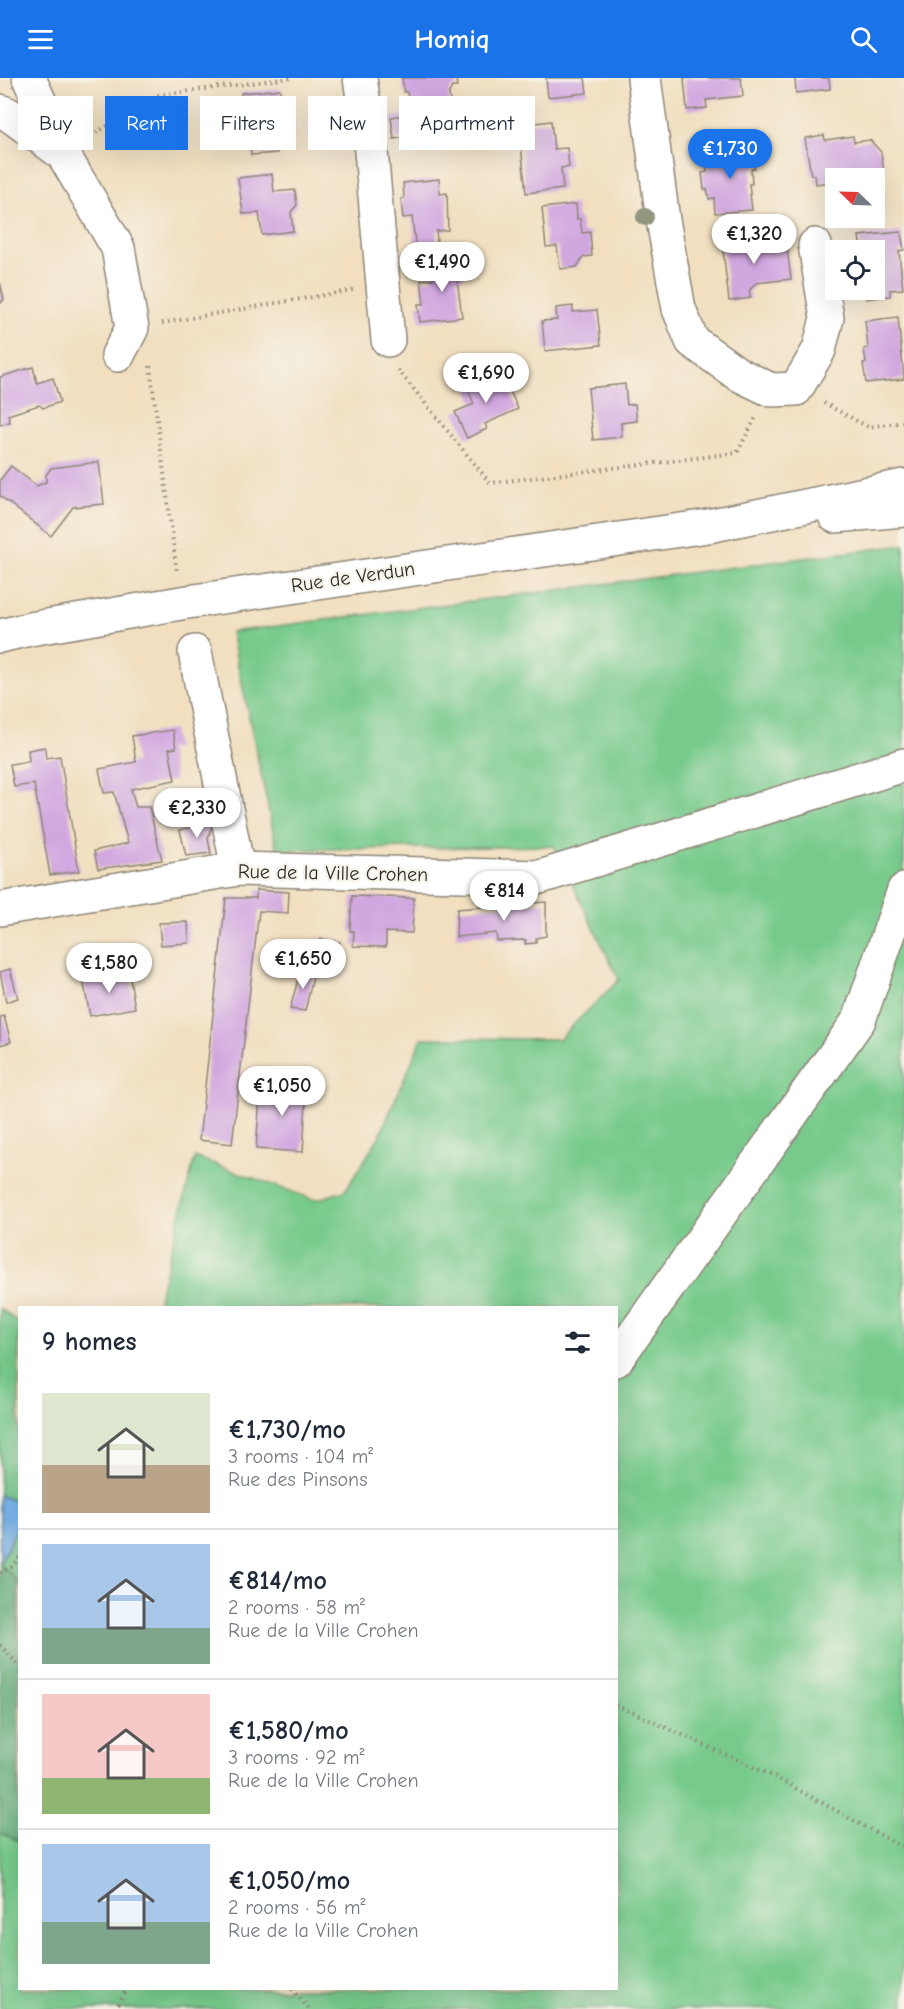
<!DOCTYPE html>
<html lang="en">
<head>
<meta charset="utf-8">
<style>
  :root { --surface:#fff; --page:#f6f6f7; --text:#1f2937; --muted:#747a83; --line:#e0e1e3; --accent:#1a73e8 }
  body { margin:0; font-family:"Comic Neue",sans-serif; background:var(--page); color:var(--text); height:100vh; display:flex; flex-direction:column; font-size:22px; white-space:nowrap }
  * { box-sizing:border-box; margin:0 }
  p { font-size:20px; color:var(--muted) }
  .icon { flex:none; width:33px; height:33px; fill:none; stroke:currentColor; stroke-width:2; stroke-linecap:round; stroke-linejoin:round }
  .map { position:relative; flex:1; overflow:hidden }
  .sheet { position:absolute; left:18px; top:1228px; width:600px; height:684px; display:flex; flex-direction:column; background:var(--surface); border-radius:0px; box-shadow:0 6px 24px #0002 }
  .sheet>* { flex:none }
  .hud { position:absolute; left:18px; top:18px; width:600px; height:54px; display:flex; gap:12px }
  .needle { width:39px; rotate:293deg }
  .fabs { position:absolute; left:825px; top:90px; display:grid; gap:12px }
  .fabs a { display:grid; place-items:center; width:60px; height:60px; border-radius:0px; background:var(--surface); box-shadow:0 6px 24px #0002; font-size:30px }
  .price { position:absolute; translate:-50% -51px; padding:0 14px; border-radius:21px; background:#fff; color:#222; font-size:20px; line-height:39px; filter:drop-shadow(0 2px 3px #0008) }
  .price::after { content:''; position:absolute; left:50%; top:36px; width:18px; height:14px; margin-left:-9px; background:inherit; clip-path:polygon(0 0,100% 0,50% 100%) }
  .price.on { background:var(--accent); color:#fff }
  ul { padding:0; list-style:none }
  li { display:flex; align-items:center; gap:18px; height:150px; padding:0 24px }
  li+li { border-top:2px solid var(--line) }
  li span { display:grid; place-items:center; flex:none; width:168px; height:120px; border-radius:0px; color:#555 }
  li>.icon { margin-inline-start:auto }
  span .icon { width:72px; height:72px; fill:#fffc; stroke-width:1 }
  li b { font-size:26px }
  h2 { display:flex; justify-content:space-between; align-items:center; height:72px; padding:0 24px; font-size:26px }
  .tag { padding:0 21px; border-radius:0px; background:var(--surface); box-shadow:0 6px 24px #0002; font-size:21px; line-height:54px }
  .tag.on { background:var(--accent); color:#fff }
  header { display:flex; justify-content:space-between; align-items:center; height:78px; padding:0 24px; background:var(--accent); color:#fff; font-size:27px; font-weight:600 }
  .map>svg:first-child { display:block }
  .green { fill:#77ca8c; stroke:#517a5c; stroke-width:1.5 }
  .forest { fill:#61ae78; stroke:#466c52; stroke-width:1.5 }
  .water { fill:#78b4ea; stroke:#52708a; stroke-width:1.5 }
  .building { fill:#d1a7e0 }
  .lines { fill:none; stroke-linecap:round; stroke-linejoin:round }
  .minor-casing { stroke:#8e8576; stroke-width:36 }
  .major-casing { stroke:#8e8576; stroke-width:36 }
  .path { stroke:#8e8576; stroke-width:4; stroke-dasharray:1.5 4.5; stroke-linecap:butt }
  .minor { stroke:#fff; stroke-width:33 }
  .major { stroke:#fff; stroke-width:33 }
  .tree { fill:#91967e }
  .labels { text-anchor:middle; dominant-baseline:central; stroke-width:4.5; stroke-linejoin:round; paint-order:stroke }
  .street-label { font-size:20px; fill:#2b2b2b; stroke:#f7f3e8 }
</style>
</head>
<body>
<header><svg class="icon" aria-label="menu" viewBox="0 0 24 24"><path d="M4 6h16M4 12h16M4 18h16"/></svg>Homiq<svg class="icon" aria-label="search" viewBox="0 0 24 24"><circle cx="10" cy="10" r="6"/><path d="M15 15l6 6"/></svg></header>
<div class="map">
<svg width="904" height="1931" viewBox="0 0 904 1931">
  <rect width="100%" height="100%" fill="#f7f3e8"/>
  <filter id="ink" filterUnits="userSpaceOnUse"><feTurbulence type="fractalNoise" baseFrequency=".0167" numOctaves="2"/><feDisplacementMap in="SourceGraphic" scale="12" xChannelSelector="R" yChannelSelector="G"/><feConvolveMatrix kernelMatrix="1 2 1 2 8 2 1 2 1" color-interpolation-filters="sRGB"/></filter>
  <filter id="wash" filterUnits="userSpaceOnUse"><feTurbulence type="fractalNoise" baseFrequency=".008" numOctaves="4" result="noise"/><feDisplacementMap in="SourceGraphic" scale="24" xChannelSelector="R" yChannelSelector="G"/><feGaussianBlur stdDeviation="1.35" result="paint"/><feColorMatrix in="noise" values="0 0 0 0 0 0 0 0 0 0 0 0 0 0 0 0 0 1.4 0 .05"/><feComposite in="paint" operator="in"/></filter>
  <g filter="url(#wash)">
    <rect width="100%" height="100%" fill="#f1dfc0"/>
    <!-- green -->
    <path class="green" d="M904 467V1931H0V1755L19 1763 20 1911H616V1230H156L195 1079 315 1122 345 1113 379 1059 422 960 559 961 619 902 554 768 277 772 231 554Z
      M0 1230 19 1245V1426L0 1417Z
      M19 1446V1505L0 1485Z"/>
    <!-- forest -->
    <path class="forest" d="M0 1485 19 1505V1763L0 1755Z"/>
    <!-- water -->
    <path class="water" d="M0 1417 20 1426 19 1446 0 1485Z"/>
    <g id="blocks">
      <!-- building -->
      <path class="building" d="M402 0H456L457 9H452L449 15 452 45 448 54H436L429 65 414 68 413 58 394 61 391 39 409 36 408 29 411 28V21L408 20 407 14H404Z
        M546 0H585L587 15 548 19Z
        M684 0H741L743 18 706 22 707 30 687 32Z
        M795 0H829L830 11 796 15Z
        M280 11 282 28 287 27 293 31V39L289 44 291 59 276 60 277 75 251 77 246 32 243 33 241 15Z
        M551 43 554 71 567 70 569 89 561 90 563 111 526 115 519 47Z
        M824 57 825 62 853 58 854 64 870 62 881 74 884 95 868 98V100H836V103L816 106 815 97H811L805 60Z
        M753 72 755 90 751 91 752 106H749L752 132 715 135 714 120 709 121 707 111H704L702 95 707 94 705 76Z
        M272 96 274 114 295 112 297 127 291 134 293 153 262 157 259 135 243 136 238 100Z
        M439 101 440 116 447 115 448 152 436 153 437 162 431 171 416 172 412 139 403 140 401 121 404 120 403 105Z
        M576 126 577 141H580L582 155 590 154 592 178 583 179 577 189 560 191 557 168 546 169 542 130Z
        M901 154 904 172 899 173 903 211 890 212V218L866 221 865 212H874V172H861L859 158Z
        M760 159 761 164 786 161 791 201 756 205 749 213 751 220 729 223 722 164Z
        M461 184 463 200 457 201 462 239 420 244 418 226H424L421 202 433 201 431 187Z
        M0 204 4 221 0 226Z
        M573 228V234L597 232 601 267 545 273 542 243 557 242 556 230Z
        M898 239 904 301 866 305 863 285H866L864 271 868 270 865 243Z
        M33 289 37 305 53 300 60 324 43 330 39 327 8 337 10 344 0 347V299Z
        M480 297 484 306 503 297 518 331 485 346 487 351 467 360 455 334 474 326 465 304Z
        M625 306 627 327 635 326 637 343 621 345 622 359 593 362 588 310Z
        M99 384 104 426 73 429 51 458 0 418V402L11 388 37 408 46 404V397L51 390Z
        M173 652 176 670 169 671 175 702 131 711 136 729H149L162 782 98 791 94 773 128 765 114 714 104 715 99 691 136 684 132 658Z
        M45 669 46 680 60 678 79 793 50 797 34 706 14 709 10 686 29 683 28 672Z
        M213 743 208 761 211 775 186 778 180 752Z
        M256 812 289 814 288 835 259 833 232 1066 199 1062 226 820H256Z
        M352 818 414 820 412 855 386 854V869L353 868 354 853H350Z
        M546 824V858L536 860V865L525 866 526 862 497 863 496 855 456 859 457 831Z
        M188 844 189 865 161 867 159 845Z
        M321 861 340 864 334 892 315 891Z
        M301 890 315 891 305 933 290 931Z
        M10 891 18 920 6 924 0 894Z
        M129 895 135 930 90 938 83 902Z
        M4 938 11 964 0 967V939Z
        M261 1004 307 1007 303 1074 256 1071Z"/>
    </g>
  </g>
  <g filter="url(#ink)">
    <use href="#blocks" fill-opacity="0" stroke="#8e8576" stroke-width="1.5"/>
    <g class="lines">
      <!-- minor casing -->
      <g class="minor-casing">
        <path id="minor" d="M29 0 63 76 118 170 132 250 118 277
          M360 0 371 73 388 262
          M644 0 663 142 679 231 692 263 738 296 771 312 796 311 819 272 827 240 815 167
          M0 33 8 36 63 76
          M195 574 238 791
          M0 831 238 791 540 799 904 687
          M616 1282 859 942 904 812"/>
      </g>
      <!-- major casing -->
      <g class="major-casing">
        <path id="major" d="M835 438 904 432
          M0 558 30 551 181 525 708 448 904 408"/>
      </g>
      <!-- path -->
      <path class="path" d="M91 58 159 17 290 0
        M162 245 353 212
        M150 288 177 494
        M398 292 490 405 737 375 756 339
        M824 325 868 349 904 344
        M0 1495 11 1489 20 1479
        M0 1567 20 1589
        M616 1627 773 1698 904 1770
        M292 1911 309 1931
        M115 1931 127 1911"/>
      <!-- minor -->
      <use href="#minor" class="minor"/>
      <!-- major -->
      <use href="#major" class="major"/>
    </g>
    <!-- trees -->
    <circle class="tree" cx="645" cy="139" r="9"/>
  </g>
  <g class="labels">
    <!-- street labels -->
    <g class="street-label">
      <text transform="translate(353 499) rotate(-8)">Rue de Verdun</text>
      <text transform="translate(333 795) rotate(1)">Rue de la Ville Crohen</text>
    </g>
  </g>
</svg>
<div class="fabs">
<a><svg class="needle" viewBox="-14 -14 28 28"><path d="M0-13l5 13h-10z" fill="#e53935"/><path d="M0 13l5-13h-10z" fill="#747a83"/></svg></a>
<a><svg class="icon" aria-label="locate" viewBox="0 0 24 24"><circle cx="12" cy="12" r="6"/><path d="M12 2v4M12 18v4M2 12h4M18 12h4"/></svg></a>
</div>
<b class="price on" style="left:730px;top:102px">€1,730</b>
<b class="price" style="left:754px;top:187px">€1,320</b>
<b class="price" style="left:442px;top:215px">€1,490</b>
<b class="price" style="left:486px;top:326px">€1,690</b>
<b class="price" style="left:197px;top:761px">€2,330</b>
<b class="price" style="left:504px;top:844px">€814</b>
<b class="price" style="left:303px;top:912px">€1,650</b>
<b class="price" style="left:109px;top:916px">€1,580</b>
<b class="price" style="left:282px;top:1039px">€1,050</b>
<div class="hud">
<a class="tag">Buy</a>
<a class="tag on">Rent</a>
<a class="tag">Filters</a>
<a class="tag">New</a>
<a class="tag">Apartment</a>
</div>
<section class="sheet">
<h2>9 homes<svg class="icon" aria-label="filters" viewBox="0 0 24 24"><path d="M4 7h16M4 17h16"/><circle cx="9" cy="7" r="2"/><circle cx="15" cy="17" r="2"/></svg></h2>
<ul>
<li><span style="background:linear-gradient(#dfe7d0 60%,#b9a48a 0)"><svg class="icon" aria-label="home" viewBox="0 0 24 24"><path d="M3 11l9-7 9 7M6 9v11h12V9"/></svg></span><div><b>€1,730/mo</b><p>3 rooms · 104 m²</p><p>Rue des Pinsons</p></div></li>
<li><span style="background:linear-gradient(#a9c7e8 70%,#7fa58c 0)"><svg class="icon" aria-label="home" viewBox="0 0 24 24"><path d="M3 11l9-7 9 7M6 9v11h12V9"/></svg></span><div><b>€814/mo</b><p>2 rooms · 58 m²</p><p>Rue de la Ville Crohen</p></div></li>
<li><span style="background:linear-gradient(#f6c9c9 70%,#8fb573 0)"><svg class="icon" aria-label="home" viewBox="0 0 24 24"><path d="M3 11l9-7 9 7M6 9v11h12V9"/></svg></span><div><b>€1,580/mo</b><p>3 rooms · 92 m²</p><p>Rue de la Ville Crohen</p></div></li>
<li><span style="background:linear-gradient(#a9c7e8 65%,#7fa58c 0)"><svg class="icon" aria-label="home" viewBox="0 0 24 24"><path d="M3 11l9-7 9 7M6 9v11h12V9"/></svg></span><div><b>€1,050/mo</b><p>2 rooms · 56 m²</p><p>Rue de la Ville Crohen</p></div></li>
</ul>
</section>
</div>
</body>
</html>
